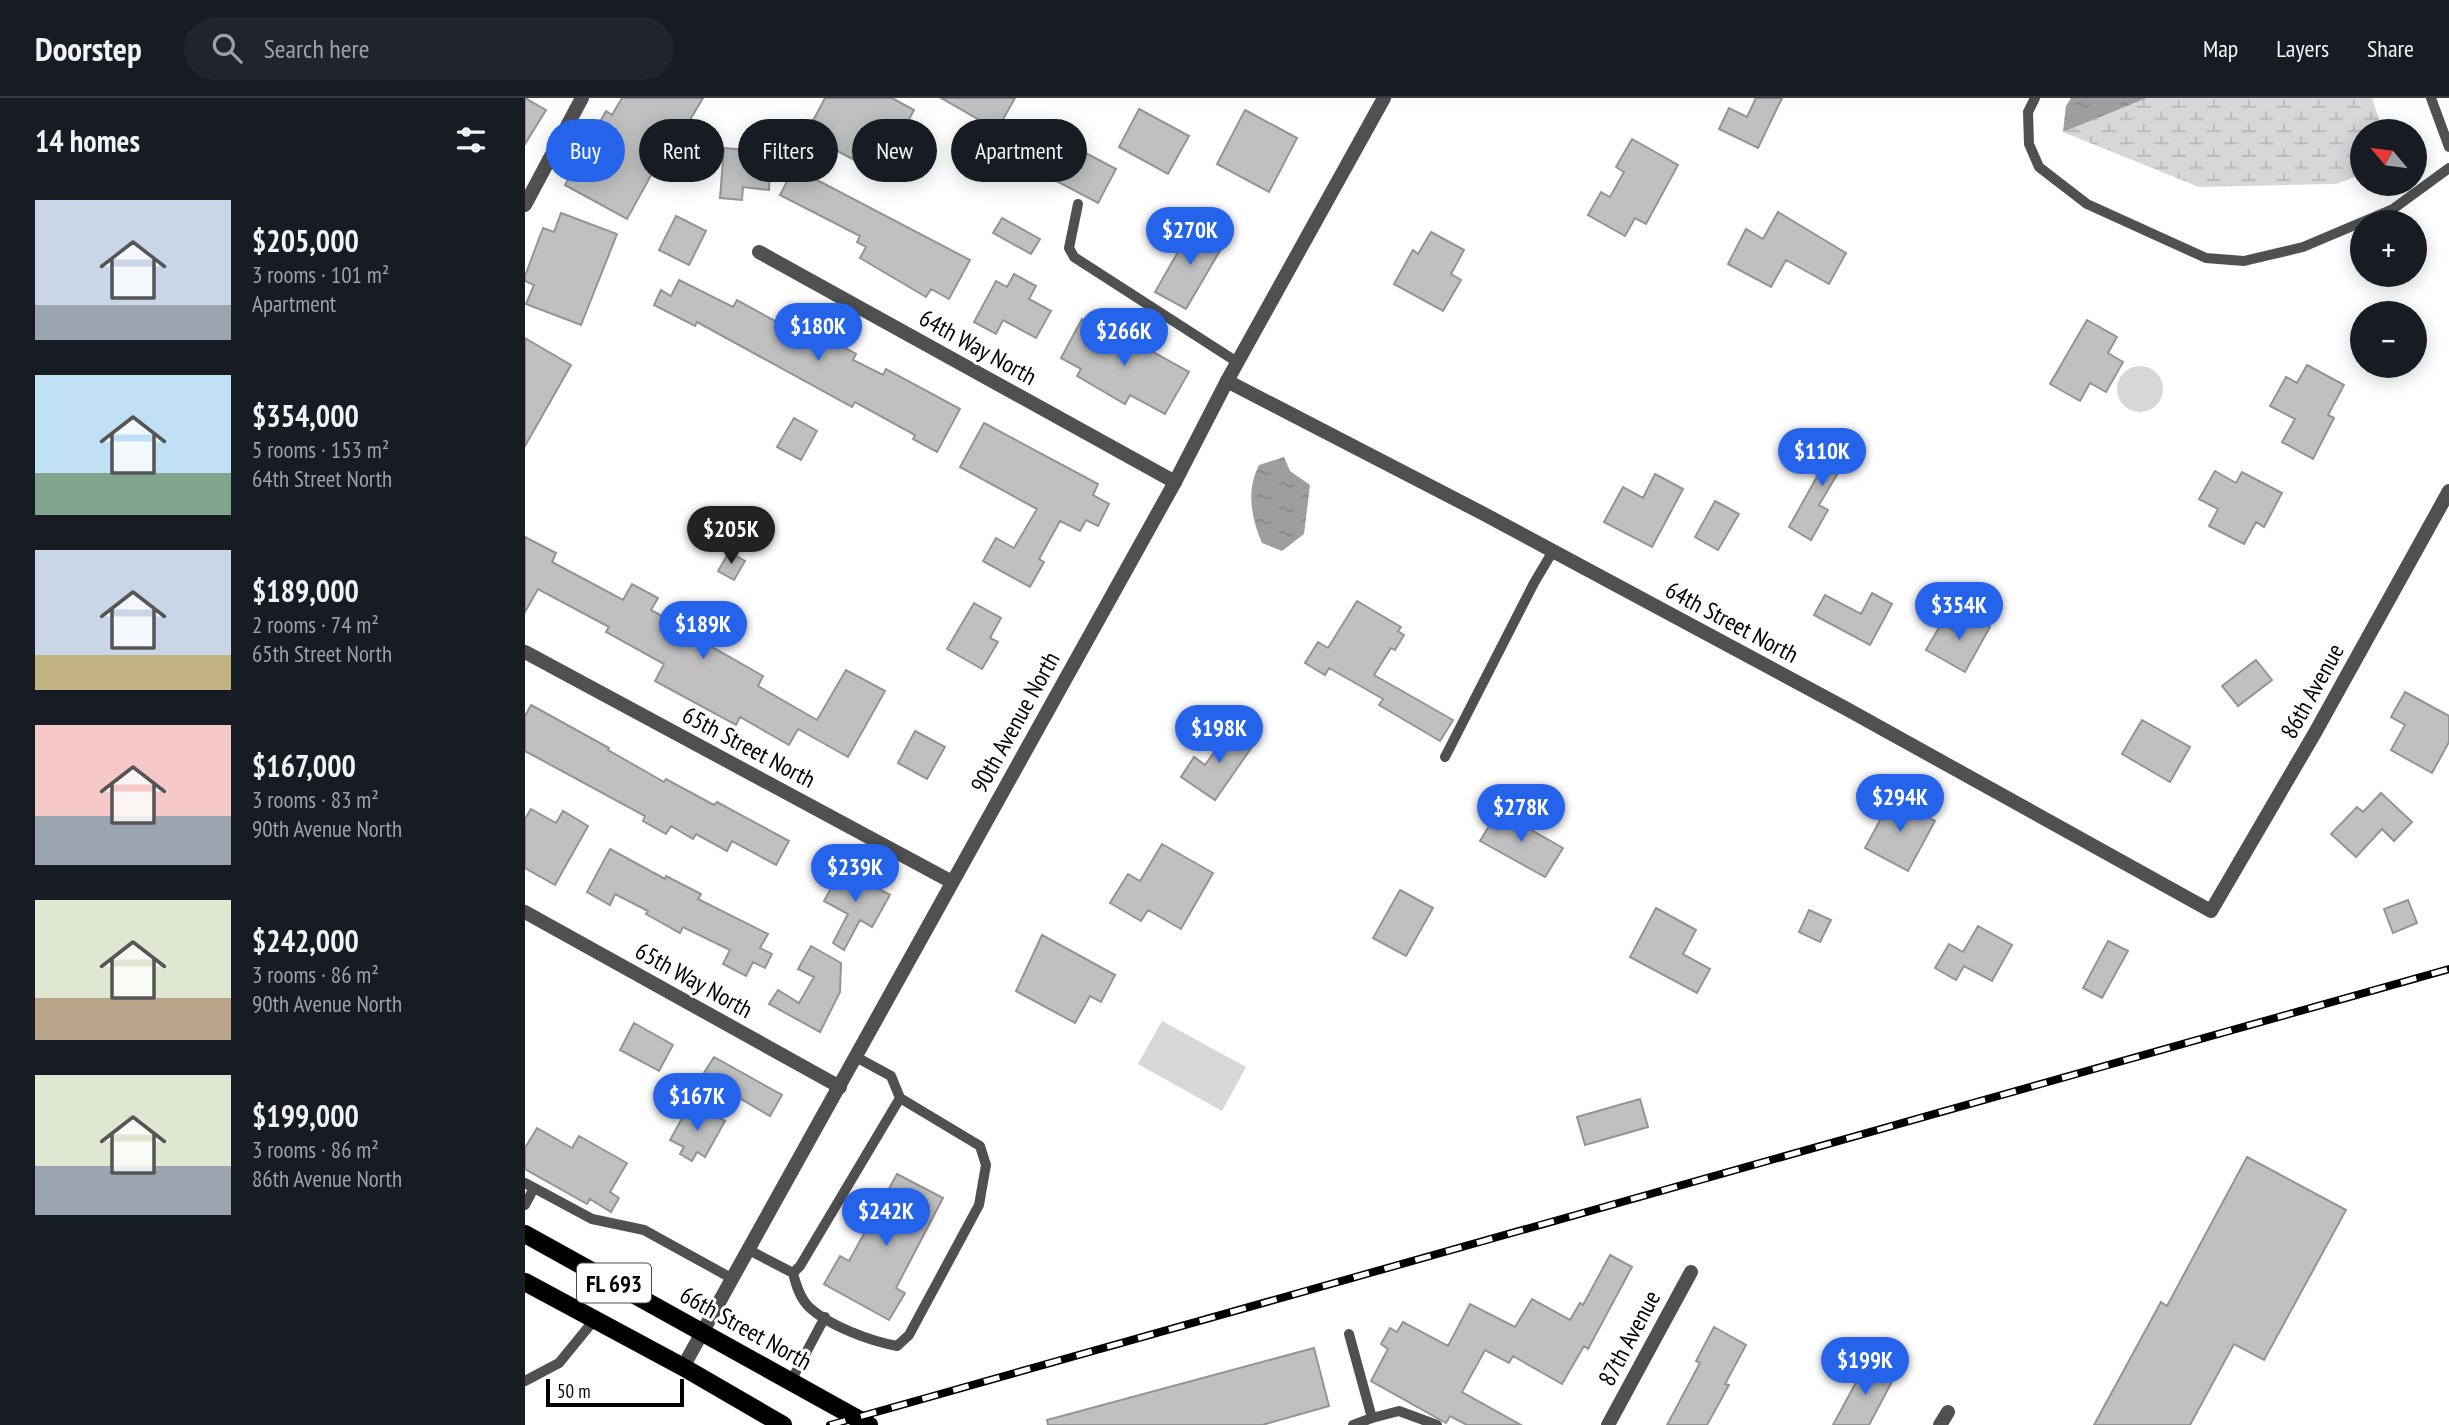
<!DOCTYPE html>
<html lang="en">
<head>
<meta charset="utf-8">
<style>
  :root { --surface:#171b24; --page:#20242c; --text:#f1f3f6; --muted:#9ea1a6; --line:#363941; --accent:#2563eb }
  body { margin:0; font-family:"PT Sans Narrow",sans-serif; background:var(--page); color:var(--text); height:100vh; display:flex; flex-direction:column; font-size:26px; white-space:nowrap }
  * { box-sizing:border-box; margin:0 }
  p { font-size:23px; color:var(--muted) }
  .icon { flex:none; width:38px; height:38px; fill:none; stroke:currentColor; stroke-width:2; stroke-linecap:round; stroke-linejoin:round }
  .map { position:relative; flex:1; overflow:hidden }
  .sheet { display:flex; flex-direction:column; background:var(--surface); width:525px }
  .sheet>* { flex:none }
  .guide { position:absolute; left:21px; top:21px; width:665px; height:63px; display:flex; gap:14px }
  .needle { width:46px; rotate:299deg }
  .buttons { position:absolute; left:1825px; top:21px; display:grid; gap:14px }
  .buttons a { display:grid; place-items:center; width:77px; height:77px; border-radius:50%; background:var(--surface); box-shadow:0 4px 18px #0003; font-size:35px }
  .scale { position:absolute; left:21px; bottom:18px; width:138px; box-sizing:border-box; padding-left:7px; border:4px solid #000; border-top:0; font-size:19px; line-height:24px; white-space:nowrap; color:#000; -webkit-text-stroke:5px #fff; paint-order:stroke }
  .price { position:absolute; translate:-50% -60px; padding:0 16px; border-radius:24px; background:var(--accent); color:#fff; font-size:23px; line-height:46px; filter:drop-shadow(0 2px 4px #0008) }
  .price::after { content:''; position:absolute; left:50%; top:42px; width:21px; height:16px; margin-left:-10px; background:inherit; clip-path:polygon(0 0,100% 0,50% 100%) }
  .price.on { background:#222; color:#fff }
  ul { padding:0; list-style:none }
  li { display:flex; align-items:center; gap:21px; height:175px; padding:0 35px }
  li span { display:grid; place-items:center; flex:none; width:196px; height:140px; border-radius:0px; color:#555 }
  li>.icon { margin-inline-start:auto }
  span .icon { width:84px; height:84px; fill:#fffc; stroke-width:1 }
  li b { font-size:30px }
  h2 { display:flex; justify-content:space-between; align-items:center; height:84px; padding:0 35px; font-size:30px }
  .tag { padding:0 24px; border-radius:32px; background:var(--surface); box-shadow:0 4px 18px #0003; font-size:24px; line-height:63px }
  .tag.on { background:var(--accent); color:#fff }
  header { display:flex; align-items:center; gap:42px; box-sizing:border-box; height:98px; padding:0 35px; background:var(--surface); border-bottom:2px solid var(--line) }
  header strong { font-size:33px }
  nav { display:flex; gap:38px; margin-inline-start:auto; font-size:24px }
  .search { width:490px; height:63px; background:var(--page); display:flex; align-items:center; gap:18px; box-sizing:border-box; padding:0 24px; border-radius:38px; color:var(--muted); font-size:26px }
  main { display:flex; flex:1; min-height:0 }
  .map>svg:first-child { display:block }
  .grass { fill:#d7d7d7 }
  .wetland { fill:url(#wetland-marsh) }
  .water { fill:url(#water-ripples) }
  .building { fill:#c0c0c0; stroke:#949494; stroke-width:2 }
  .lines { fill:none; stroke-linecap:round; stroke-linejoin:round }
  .primary-casing { stroke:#dbdbdb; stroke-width:19 }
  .service { stroke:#505050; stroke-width:10 }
  .minor { stroke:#505050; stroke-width:14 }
  .tertiary { stroke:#505050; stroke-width:14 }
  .primary { stroke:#000; stroke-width:18 }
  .rail-casing { stroke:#000; stroke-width:8 }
  .rail { stroke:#fff; stroke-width:5; stroke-dasharray:16; stroke-linecap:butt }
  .labels { text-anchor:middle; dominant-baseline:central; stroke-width:6; stroke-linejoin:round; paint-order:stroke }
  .shield { fill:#fff; stroke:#4c4c4c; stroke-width:2 }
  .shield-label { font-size:23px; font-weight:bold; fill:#000 }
  .street-label { font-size:24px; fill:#000; stroke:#fff }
</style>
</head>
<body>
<header>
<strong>Doorstep</strong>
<div class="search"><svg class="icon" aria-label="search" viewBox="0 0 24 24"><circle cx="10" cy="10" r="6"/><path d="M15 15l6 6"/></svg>Search here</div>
<nav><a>Map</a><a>Layers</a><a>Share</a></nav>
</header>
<main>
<section class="sheet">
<h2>14 homes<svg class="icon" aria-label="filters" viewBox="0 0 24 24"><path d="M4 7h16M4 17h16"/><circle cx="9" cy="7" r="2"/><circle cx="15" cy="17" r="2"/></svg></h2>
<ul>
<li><span style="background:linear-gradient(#c9d6e8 75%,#9aa5b1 0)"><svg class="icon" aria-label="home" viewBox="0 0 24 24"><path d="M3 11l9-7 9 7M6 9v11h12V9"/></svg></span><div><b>$205,000</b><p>3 rooms · 101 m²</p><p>Apartment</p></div></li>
<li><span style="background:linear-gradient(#bfe0f5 70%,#7fa58c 0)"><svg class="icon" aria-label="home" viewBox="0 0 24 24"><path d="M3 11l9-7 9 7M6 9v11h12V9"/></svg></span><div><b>$354,000</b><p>5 rooms · 153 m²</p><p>64th Street North</p></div></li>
<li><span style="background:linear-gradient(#c9d6e8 75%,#c2b280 0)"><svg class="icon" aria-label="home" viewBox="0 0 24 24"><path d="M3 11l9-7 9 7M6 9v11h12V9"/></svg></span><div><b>$189,000</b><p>2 rooms · 74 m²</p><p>65th Street North</p></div></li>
<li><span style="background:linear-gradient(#f6c9c9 65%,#9aa5b1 0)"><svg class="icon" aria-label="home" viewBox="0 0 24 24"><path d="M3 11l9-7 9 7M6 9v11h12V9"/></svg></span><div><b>$167,000</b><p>3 rooms · 83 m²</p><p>90th Avenue North</p></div></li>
<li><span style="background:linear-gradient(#dfe7d0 70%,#b9a48a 0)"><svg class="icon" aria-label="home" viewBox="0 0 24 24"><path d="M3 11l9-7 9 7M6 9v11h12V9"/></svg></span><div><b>$242,000</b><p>3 rooms · 86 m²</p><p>90th Avenue North</p></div></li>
<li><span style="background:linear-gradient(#dfe7d0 65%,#9aa5b1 0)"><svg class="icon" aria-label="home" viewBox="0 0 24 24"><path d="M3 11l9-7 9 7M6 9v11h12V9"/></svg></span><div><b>$199,000</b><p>3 rooms · 86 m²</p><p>86th Avenue North</p></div></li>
</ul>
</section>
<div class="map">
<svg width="1924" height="1327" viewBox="0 0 1924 1327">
  <defs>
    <pattern id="wetland-marsh" width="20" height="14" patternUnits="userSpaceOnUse" patternTransform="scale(1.75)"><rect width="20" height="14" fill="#d7d7d7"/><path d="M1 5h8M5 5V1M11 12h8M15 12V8" fill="none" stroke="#b7b7b7"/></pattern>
    <pattern id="water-ripples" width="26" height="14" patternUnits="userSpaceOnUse" patternTransform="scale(1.75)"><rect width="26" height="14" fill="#9e9e9e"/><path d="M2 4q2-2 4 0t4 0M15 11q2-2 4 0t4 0" fill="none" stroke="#868686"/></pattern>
  </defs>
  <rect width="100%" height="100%" fill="#fff"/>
  <!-- grass -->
  <path class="grass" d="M1592 291a23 23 0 1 1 46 0a23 23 0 1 1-46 0Z
    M637 923 721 969 697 1013 613 966Z"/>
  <!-- wetland -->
  <path class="wetland" d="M1622 0H1847L1858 33H1838L1837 76 1811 86 1674 89 1538 34Z"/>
  <!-- water -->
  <path class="water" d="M1546 0H1622L1538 34 1541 8Z
    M759 359 765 373 785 387 779 436 757 453 737 445C726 420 721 392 734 367Z"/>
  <!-- building -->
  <path class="building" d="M0 0 21 12 0 46Z
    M97 0H178L153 42 147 39 102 121 40 87 81 13 87 17Z
    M300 0H367L389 12 355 76 281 36Z
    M416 0H490L472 32Z
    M1231 0H1257L1233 50 1194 31 1204 10 1222 19Z
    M614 11 664 38 643 76 594 49Z
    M720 12 772 40 744 94 692 66Z
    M519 33 591 71 573 105 501 67Z
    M1107 41 1153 67 1121 126 1110 120 1100 138 1063 117 1076 94 1085 99 1099 74 1091 69Z
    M199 50 246 54 244 92 218 89 217 102 195 100Z
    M269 70 445 162 424 201 406 191 401 199 335 160 341 149 332 144 335 138 255 97Z
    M1253 114 1321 155 1304 186 1261 162 1246 189 1203 166 1221 131 1238 141Z
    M36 115 92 136 56 227 1 206 9 187 0 183V178L18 130 29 134Z
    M151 118 181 133 164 167 134 152Z
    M477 120 515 141 506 156 468 135Z
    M669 126 700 144 661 211 630 194Z
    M906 134 939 152 926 176 936 182 918 213 869 186 888 152 893 156Z
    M489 176 511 188 504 201 526 213 511 240 478 222 471 236 449 224 471 183 482 189Z
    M154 182 208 209 212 202 259 228 261 223 311 250 313 246 331 256 328 262 358 277 361 271 435 311 412 354 388 341 390 337 330 304 327 309 172 224 170 228 129 207 136 192 146 198Z
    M557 221 608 249 610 244 664 274 640 316 605 297 600 306 552 278 556 271 536 260Z
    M1562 222 1592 239 1583 255 1598 264 1581 294 1565 285 1555 303 1525 286Z
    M0 240 46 267 0 348Z
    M1782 267 1819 287 1803 317 1809 320 1788 361 1757 344 1770 321 1745 308 1761 279 1772 285Z
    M269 320 292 333 276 362 252 349Z
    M459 325 573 386 568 397 584 406 573 428 561 422 555 433 535 423 514 461 519 464 505 489 458 463 471 440 489 450 512 411 435 369Z
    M1318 332 1333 341 1294 407 1303 412 1286 442 1264 429Z
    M1690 373 1711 385 1717 374 1757 395 1739 429 1731 424 1719 446 1684 428 1693 411 1674 401Z
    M1130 376 1158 391 1127 449 1079 424 1098 389 1118 400Z
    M1190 403 1214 416 1193 452 1170 439Z
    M0 439 31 455 27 464 98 502 107 486 133 500 126 512 159 530 162 524 187 537 182 546 238 578 233 588 292 622 321 572 360 593 323 659 273 631 264 647 215 619 211 627 130 583 139 566 81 534 84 529 13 491 0 514Z
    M204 454 220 463 209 482 193 473Z
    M1347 495 1367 506 1345 547 1289 517 1300 497 1336 516Z
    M832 503 876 529 873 533 879 537 870 552 866 550 849 577 928 622 915 643 854 607 858 601 804 570 800 577 780 565 793 544 803 550Z
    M449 505 476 520 465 540 473 544 457 571 422 551Z
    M1438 515 1465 529 1440 574 1401 552 1416 526 1428 532Z
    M1731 562 1747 582 1713 608 1697 588Z
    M1880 594 1924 618V644L1907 675 1866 652 1880 627 1866 619Z
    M6 607 84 650 83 652 139 684 141 681 189 707 192 704 264 743 251 767 207 743 202 753 171 736 168 741 146 728 141 736 118 723 120 718 0 653V618Z
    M1617 622 1665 649 1645 684 1597 656Z
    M706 631 729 646 690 702 656 679 669 659 680 667Z
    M390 633 420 649 402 681 373 665Z
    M1856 695 1887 724 1869 743 1857 731 1831 759 1806 736 1832 709 1838 714Z
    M1367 700 1410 723 1383 773 1340 750Z
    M6 711 31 725 38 713 63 728 30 787 0 770V721Z
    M973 713 1038 750 1020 779 955 743Z
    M637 746 688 775 656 831 623 812 616 823 585 805 603 776 615 783Z
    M85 751 140 781 141 778 176 796 173 801 243 836 235 850 247 856 240 870 228 864 221 878 198 866 205 852 158 829 155 835 121 816 123 813 90 796 85 807 62 794Z
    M317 770 365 797 347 829 335 822 319 852 308 845 323 816 299 803Z
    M875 792 908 810 881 858 848 840Z
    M1883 802 1892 825 1868 835 1859 811Z
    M1131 810 1171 832 1158 856 1185 871 1172 895 1105 859Z
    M1284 812 1306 822 1295 844 1274 834Z
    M1453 828 1487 847 1467 883 1439 868 1431 882 1410 870 1424 846 1438 854Z
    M517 837 590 877 576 904 565 898 550 925 491 893Z
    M1583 843 1603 853 1577 900 1558 890Z
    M286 848 316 865 315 894 295 934 244 906 253 892 274 905 289 879 273 871Z
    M109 925 148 947 134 973 95 952Z
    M189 959 257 997 245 1018 177 978Z
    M1115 1001 1123 1029 1060 1047 1052 1019Z
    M171 1007 200 1023 180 1059 172 1054 167 1063 155 1056 159 1049 145 1042 160 1015 166 1018Z
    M12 1030 47 1050 54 1038 102 1065 85 1094 94 1100 86 1114 65 1101 62 1106 0 1071V1050Z
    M1722 1059 1821 1112 1739 1262 1709 1246 1665 1327H1569L1636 1204 1642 1208Z
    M372 1076 418 1100 371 1190 380 1195 364 1222 299 1186 315 1158 324 1163Z
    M1085 1157 1107 1169 1063 1251 1059 1248 1037 1286 988 1258 984 1265 960 1252 937 1294 996 1327H942L925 1318 921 1325 846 1283 863 1251 856 1246 865 1230 872 1234 878 1224 923 1248 945 1206 990 1229 1007 1201 1045 1222 1055 1205 1058 1207Z
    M1189 1229 1221 1247 1200 1286 1204 1287 1182 1327H1142L1175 1265 1171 1263Z
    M789 1250 804 1308 737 1327H523L522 1322Z
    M1342 1264 1370 1278 1344 1327H1308Z"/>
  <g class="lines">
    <!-- primary casing -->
    <g class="primary-casing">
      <path id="primary" d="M0 1136 344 1327
        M0 1184 158 1269 258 1327"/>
    </g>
    <!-- service -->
    <path class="service" d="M1510 0 1503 14 1504 46 1514 69 1562 106 1681 160 1719 163 1778 149 1868 111 1924 70
      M1906 0 1924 49
      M553 106 544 150 549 159 712 264
      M920 659 1009 485 1028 453
      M331 959 366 978 375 1000
      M0 1085 67 1121 119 1132 208 1181
      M0 1107 9 1090
      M224 1152 268 1175 275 1168 375 1000 455 1048 461 1067 454 1107 384 1237 372 1248C345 1243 305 1228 285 1210 275 1201 271 1187 268 1175
      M824 1236 847 1320 828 1327
      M0 1283 34 1265 70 1221
      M266 1283 300 1219
      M847 1320 874 1313 912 1327"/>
    <!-- minor -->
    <path class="minor" d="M0 107 57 0
      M234 154 650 384
      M702 283 959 416 1320 610 1686 813 1791 633 1924 393
      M0 554 427 784
      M0 814 315 989
      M1083 1327 1166 1174
      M1415 1327 1423 1314"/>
    <!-- tertiary -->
    <path class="tertiary" d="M158 1269 650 384 702 283 859 0"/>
    <!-- primary -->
    <use href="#primary" class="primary"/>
    <!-- rail casing -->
    <g class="rail-casing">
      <path id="rail" d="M305 1327 1924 871"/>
    </g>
    <!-- rail -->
    <use href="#rail" class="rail"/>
  </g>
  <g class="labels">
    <!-- shield labels -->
    <rect class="shield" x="52" y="1165.5" width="74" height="39" rx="5"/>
    <g class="shield-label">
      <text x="89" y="1185">FL 693</text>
    </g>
    <!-- street labels -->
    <g class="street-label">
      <text transform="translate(453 249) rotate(29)">64th Way North</text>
      <text transform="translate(1207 524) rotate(28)">64th Street North</text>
      <text transform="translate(1787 593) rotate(-61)">86th Avenue</text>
      <text transform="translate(490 624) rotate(-61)">90th Avenue North</text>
      <text transform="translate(224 649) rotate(28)">65th Street North</text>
      <text transform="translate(169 882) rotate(29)">65th Way North</text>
      <text transform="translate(221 1230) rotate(29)">66th Street North</text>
      <text transform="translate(1104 1240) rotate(-62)">87th Avenue</text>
    </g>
  </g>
</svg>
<div class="buttons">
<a><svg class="needle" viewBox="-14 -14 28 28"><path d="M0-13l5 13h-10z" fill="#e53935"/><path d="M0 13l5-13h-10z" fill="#9ea1a6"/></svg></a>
<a>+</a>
<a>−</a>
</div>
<div class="scale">50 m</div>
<b class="price" style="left:665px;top:169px">$270K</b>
<b class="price" style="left:293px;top:265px">$180K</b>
<b class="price" style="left:599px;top:270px">$266K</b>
<b class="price" style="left:1297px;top:390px">$110K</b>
<b class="price on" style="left:206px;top:468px">$205K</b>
<b class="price" style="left:1434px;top:544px">$354K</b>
<b class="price" style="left:178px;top:563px">$189K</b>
<b class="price" style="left:694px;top:667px">$198K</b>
<b class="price" style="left:1375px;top:736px">$294K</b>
<b class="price" style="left:996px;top:746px">$278K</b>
<b class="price" style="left:330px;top:806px">$239K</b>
<b class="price" style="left:172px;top:1035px">$167K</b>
<b class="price" style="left:361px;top:1150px">$242K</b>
<b class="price" style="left:1340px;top:1299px">$199K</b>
<div class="guide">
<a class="tag on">Buy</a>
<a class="tag">Rent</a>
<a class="tag">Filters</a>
<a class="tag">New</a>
<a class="tag">Apartment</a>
</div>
</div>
</main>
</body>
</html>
